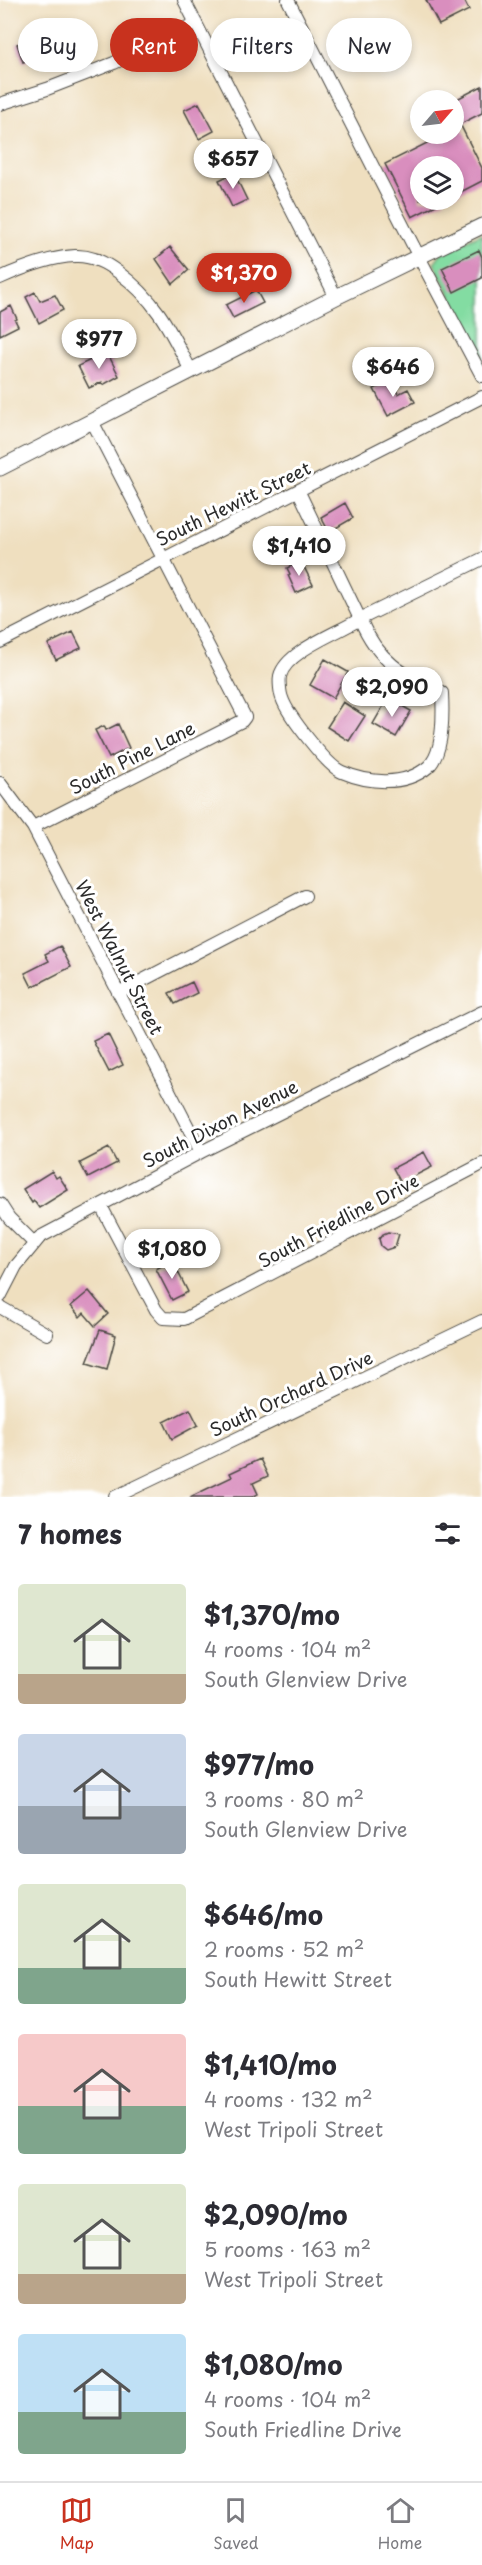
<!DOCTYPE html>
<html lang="en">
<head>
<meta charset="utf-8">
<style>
  :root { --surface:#fff; --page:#f7f7f7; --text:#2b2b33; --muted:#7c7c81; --line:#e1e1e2; --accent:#c8321e }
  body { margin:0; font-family:"Playpen Sans",sans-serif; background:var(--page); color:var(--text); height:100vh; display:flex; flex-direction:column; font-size:22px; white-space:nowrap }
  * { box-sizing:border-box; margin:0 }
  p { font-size:20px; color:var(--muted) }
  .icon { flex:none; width:33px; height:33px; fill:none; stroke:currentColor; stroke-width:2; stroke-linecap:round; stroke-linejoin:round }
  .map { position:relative; height:1497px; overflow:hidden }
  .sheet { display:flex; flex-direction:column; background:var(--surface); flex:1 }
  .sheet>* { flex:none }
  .guide { position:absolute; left:18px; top:18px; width:447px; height:54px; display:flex; gap:12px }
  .needle { width:39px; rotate:62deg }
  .tools { position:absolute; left:410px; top:90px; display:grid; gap:12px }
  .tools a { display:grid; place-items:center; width:54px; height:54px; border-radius:50%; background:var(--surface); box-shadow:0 3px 9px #0003; font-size:30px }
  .price { position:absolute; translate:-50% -51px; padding:0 14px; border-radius:21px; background:#fff; color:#222; font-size:20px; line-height:39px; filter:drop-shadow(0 2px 3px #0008) }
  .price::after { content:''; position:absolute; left:50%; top:36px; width:18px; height:14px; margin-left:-9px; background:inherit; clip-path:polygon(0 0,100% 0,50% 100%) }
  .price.selected { background:var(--accent); color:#fff }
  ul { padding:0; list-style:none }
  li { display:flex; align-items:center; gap:18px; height:150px; padding:0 18px }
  li span { display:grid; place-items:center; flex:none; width:168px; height:120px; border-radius:6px; color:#555 }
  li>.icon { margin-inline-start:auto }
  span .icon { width:72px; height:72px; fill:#fffc; stroke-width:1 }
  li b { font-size:26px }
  h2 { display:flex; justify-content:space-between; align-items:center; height:72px; padding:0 18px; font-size:26px }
  .pill { padding:0 21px; border-radius:27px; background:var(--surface); box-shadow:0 3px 9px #0003; font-size:21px; line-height:54px }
  .pill.selected { background:var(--accent); color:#fff }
  .dock { display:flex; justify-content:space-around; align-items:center; height:84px; border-top:2px solid var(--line); background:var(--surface); font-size:16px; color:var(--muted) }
  .dock a { display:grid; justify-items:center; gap:3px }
  .dock .selected { color:var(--accent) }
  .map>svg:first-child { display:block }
  .green { fill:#83dca2; stroke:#578466; stroke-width:1.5 }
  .building { fill:#d98ebe }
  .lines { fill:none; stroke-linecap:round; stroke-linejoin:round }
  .minor-casing { stroke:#484641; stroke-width:14 }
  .tertiary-casing { stroke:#484641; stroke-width:17 }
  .minor { stroke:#fff; stroke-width:12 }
  .tertiary { stroke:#fff; stroke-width:15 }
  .labels { text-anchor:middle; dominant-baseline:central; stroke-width:6; stroke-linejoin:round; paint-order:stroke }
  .street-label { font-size:18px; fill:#2b2b2b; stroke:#fff }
</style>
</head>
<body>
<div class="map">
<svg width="482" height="1497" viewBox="0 0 482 1497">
  <rect width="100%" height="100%" fill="#fff"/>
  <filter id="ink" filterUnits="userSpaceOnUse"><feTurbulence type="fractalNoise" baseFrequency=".0167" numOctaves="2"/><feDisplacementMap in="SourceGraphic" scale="12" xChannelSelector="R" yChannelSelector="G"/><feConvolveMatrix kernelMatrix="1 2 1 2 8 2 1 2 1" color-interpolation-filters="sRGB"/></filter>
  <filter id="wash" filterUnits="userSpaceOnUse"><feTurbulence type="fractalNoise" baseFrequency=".008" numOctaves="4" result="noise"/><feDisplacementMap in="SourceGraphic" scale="24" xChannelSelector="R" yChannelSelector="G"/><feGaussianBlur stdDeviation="1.35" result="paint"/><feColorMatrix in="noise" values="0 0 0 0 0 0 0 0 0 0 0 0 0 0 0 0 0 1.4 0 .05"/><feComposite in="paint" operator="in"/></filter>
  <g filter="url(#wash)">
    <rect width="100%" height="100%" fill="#efdfbf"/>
    <!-- green -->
    <path class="green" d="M482 233V358L434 263 441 253Z"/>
    <g id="blocks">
      <!-- building -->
      <path class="building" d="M426 0H464L469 10 439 25Z
        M56 30 63 49 23 62 17 44Z
        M482 86V113L460 124 482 168V181L453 196V166H420V200H446L412 217 385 164 445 134H453V101Z
        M199 103 214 131 199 139 184 110Z
        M234 173 247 200 232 207 219 180Z
        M170 247 189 270 173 284 156 259Z
        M479 250 482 257V278L454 292 442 268Z
        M256 290 263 303 233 318 226 305Z
        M35 292 40 301 55 295 63 310 39 323 26 297Z
        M11 306 17 319 15 320 18 326 0 335V312Z
        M105 348 119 376 103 385 102 382 89 388 78 366 97 357 95 353Z
        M391 380 398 394 408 389 415 402 388 416 374 389Z
        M345 503 353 518 329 532 321 517Z
        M301 561 313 585 296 593 288 575 290 574 287 568Z
        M73 632 81 648 56 660 48 644Z
        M325 659 348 672 333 698 310 685Z
        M388 698 411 711 396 737 373 724Z
        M343 702 365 716 349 741 327 727Z
        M118 724 129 748 109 758 95 730 104 726 106 730Z
        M60 946 71 967 32 987 25 973 49 961 45 954Z
        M192 982 197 993 175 1004 169 993Z
        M108 1034 123 1065 109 1072 93 1041Z
        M109 1148 117 1163 88 1178 80 1163Z
        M424 1152 432 1167 401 1183 393 1168Z
        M52 1171 56 1178 59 1176 68 1190 39 1208 34 1201 32 1203 23 1189Z
        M388 1232 399 1234 395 1247 386 1250 381 1246 379 1239 383 1234Z
        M172 1260 188 1292 172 1300 156 1269Z
        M89 1291 108 1314 95 1326 84 1313 80 1317 71 1306Z
        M100 1330 116 1335 107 1369 87 1363Z
        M190 1409 198 1425 172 1439 164 1422Z
        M260 1459 268 1476 253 1483 258 1494 252 1497H190L232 1477 230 1473Z"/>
    </g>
  </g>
  <g filter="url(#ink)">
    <use href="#blocks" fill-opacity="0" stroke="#484641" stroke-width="1.5"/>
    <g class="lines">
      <!-- minor casing -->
      <g class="minor-casing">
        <path id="minor" d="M184 0 336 297
          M288 0 419 257 482 376
          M0 104 47 89 114 63 196 23
          M0 278C22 268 51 257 75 256 91 255 106 263 118 272 157 301 169 328 191 371
          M299 492 360 619 482 559
          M360 619C378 661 402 675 442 693 443 712 444 753 428 767 404 787 368 783 342 772 327 766 287 714 282 698 280 693 279 681 280 676 286 651 340 632 360 619Z
          M0 642 482 397
          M0 783 33 827 201 1152
          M33 827 242 721 245 717 92 421
          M118 993 305 896
          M0 1204 9 1218 34 1243
          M101 1206 156 1310 163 1318 184 1319 482 1164
          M0 1297 16 1266 40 1237 201 1152 482 1012
          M0 1307 47 1334
          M115 1497 482 1321"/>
      </g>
      <!-- tertiary casing -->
      <g class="tertiary-casing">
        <path id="tertiary" d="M0 468 336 297 482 226"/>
      </g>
      <!-- minor -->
      <use href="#minor" class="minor"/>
      <!-- tertiary -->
      <use href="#tertiary" class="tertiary"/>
    </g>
  </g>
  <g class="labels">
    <!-- street labels -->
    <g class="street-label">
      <text transform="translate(233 503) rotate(-26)">South Hewitt Street</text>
      <text transform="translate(132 757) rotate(-27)">South Pine Lane</text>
      <text transform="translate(120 957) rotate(63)">West Walnut Street</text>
      <text transform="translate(220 1123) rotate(-27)">South Dixon Avenue</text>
      <text transform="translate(338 1220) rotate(-28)">South Friedline Drive</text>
      <text transform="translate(291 1393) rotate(-25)">South Orchard Drive</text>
    </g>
  </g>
</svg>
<div class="tools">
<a><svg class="needle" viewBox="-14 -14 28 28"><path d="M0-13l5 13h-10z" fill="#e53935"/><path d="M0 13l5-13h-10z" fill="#7c7c81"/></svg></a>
<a><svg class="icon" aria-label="layers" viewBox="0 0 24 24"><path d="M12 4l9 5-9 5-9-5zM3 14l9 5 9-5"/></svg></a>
</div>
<b class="price" style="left:233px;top:190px">$657</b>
<b class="price selected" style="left:244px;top:304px">$1,370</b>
<b class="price" style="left:99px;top:370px">$977</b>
<b class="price" style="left:393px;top:398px">$646</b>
<b class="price" style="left:299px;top:577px">$1,410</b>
<b class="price" style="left:392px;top:718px">$2,090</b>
<b class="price" style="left:172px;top:1280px">$1,080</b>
<div class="guide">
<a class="pill">Buy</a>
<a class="pill selected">Rent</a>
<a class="pill">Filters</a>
<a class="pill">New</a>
</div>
</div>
<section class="sheet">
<h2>7 homes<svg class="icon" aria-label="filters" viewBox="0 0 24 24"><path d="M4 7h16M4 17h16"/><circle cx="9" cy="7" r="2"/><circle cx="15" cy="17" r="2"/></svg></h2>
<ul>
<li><span style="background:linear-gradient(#dfe7d0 75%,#b9a48a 0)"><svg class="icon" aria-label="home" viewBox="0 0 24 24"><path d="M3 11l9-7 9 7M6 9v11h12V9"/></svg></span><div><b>$1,370/mo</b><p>4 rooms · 104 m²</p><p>South Glenview Drive</p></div></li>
<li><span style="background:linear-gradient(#c9d6e8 60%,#9aa5b1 0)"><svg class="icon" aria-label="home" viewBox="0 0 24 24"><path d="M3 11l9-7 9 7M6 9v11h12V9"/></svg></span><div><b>$977/mo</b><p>3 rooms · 80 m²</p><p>South Glenview Drive</p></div></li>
<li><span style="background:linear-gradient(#dfe7d0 70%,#7fa58c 0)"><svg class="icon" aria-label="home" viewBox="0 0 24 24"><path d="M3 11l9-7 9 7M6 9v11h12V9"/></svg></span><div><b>$646/mo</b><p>2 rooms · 52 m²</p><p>South Hewitt Street</p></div></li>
<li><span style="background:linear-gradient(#f6c9c9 60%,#7fa58c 0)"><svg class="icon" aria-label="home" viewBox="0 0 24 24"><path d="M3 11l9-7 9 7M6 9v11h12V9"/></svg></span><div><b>$1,410/mo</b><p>4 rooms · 132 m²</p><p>West Tripoli Street</p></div></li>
<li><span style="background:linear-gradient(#dfe7d0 75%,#b9a48a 0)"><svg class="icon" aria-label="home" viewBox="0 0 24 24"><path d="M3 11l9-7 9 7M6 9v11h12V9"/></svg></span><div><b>$2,090/mo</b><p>5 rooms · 163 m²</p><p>West Tripoli Street</p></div></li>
<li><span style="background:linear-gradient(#bfe0f5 65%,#7fa58c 0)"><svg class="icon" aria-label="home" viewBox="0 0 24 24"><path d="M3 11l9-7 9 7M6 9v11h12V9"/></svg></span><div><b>$1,080/mo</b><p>4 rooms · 104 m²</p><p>South Friedline Drive</p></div></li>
</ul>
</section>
<nav class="dock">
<a class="selected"><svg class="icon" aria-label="map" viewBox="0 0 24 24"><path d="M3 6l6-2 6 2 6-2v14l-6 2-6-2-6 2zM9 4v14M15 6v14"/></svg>Map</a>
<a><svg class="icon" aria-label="saved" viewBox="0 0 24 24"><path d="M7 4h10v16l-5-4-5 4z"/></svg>Saved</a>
<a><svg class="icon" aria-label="home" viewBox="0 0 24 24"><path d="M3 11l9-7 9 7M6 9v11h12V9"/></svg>Home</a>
</nav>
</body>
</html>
